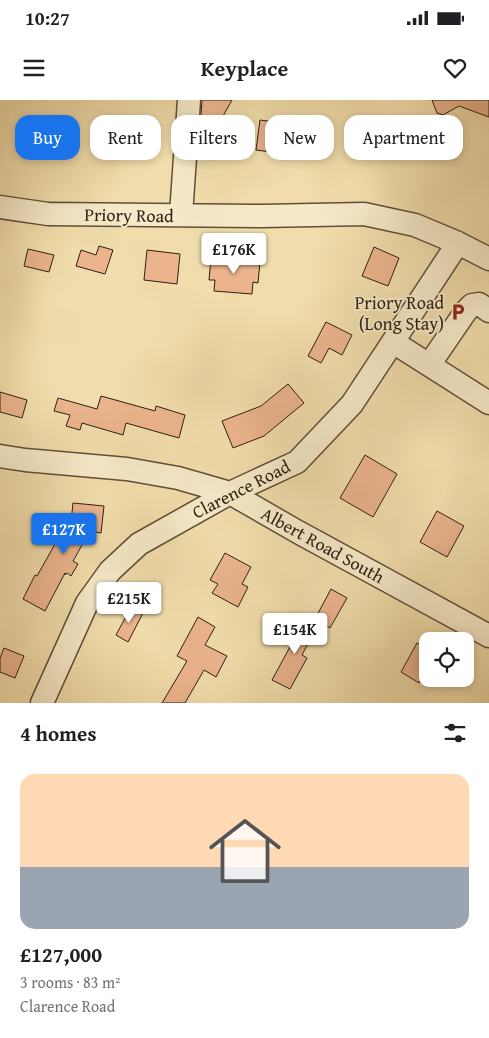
<!DOCTYPE html>
<html lang="en">
<head>
<meta charset="utf-8">
<style>
  :root { --surface:#fff; --page:#f6f6f6; --text:#202124; --muted:#757577; --accent:#1a73e8 }
  body { margin:0; font-family:"Gentium Book Plus",serif; background:var(--page); color:var(--text); height:100vh; display:flex; flex-direction:column; font-size:19px; white-space:nowrap }
  * { box-sizing:border-box; margin:0 }
  p { font-size:16px; color:var(--muted) }
  .icon { flex:none; width:28px; height:28px; fill:none; stroke:currentColor; stroke-width:2; stroke-linecap:round; stroke-linejoin:round }
  .map { position:relative; height:603px; overflow:hidden }
  .drawer { display:flex; flex-direction:column; background:var(--surface); flex:1 }
  .drawer>* { flex:none }
  .guide { position:absolute; left:15px; top:15px; width:460px; height:45px; display:flex; gap:10px }
  .buttons { position:absolute; left:419px; top:532px; display:grid; gap:10px }
  .buttons a { display:grid; place-items:center; width:55px; height:55px; border-radius:10px; background:var(--surface); box-shadow:0 2px 8px #0003; font-size:25px }
  .price { position:absolute; translate:-50% -42px; padding:0 11px; border-radius:5px; background:#fff; color:#222; font-size:16px; line-height:32px; filter:drop-shadow(0 1px 2px #0008) }
  .price::after { content:''; position:absolute; left:50%; top:30px; width:15px; height:11px; margin-left:-8px; background:inherit; clip-path:polygon(0 0,100% 0,50% 100%) }
  .price.current { background:var(--accent); color:#fff }
  ul { padding:0; list-style:none }
  li { display:grid; align-content:center; gap:10px; height:265px; padding:0 20px }
  li span { display:grid; place-items:center; height:155px; border-radius:15px; color:#555 }
  li>.icon { margin-inline-start:auto }
  span .icon { width:90px; height:90px; fill:#fffc; stroke-width:1 }
  li b { font-size:21px }
  h2 { display:flex; justify-content:space-between; align-items:center; height:60px; padding:0 20px; font-size:21px }
  .tag { padding:0 18px; border-radius:15px; background:var(--surface); box-shadow:0 2px 8px #0003; font-size:18px; line-height:45px }
  .tag.current { background:var(--accent); color:#fff }
  .status { display:flex; justify-content:space-between; align-items:center; height:35px; padding:0 25px; background:var(--surface); direction:ltr }
  .status svg { height:14px; fill:currentColor }
  header { display:flex; justify-content:space-between; align-items:center; height:65px; padding:0 20px; background:var(--surface); font-size:22px; font-weight:700 }
  .map>svg:first-child { display:block }
  .building { fill:#ebb48d; stroke:#2e1f15 }
  .lines { fill:none; stroke-linecap:round; stroke-linejoin:round }
  .minor-casing { stroke:#5f4e3a; stroke-width:25 }
  .minor { stroke:#f6e9c8; stroke-width:22 }
  .labels { text-anchor:middle; dominant-baseline:central; stroke-width:4; stroke-linejoin:round; paint-order:stroke }
  .street-label { font-size:18px; fill:#2e1f15; stroke:#f6e9c8 }
  .poi-label { font-size:18px; fill:#2e1f15; stroke:#f6e9c8; text-anchor:end }
</style>
</head>
<body>
<div class="status"><b>10:27</b><svg viewBox="0 0 49 12"><path d="M0 12V9h3v3zM5 12V6h3v6zM10 12V3h3v9zM15 12V0h3v12zM26 1h20v11H26zM47 4h2v5h-2z"/></svg></div>
<header><svg class="icon" aria-label="menu" viewBox="0 0 24 24"><path d="M4 6h16M4 12h16M4 18h16"/></svg>Keyplace<svg class="icon" aria-label="heart" viewBox="0 0 24 24"><path d="M12 20l-8-8c-3-5 5-10 8-4 3-6 11-1 8 4z"/></svg></header>
<div class="map">
<svg width="489" height="603" viewBox="0 0 489 603">
  <rect width="100%" height="100%" fill="#f1ddab"/>
  <filter id="stains"><feTurbulence type="fractalNoise" baseFrequency=".004" numOctaves="4"/><feColorMatrix values="0 0 0 0 .2 0 0 0 0 .09 0 0 0 0 .02 0 0 0 .5 -.17"/></filter>
  <radialGradient id="worn" r=".72"><stop offset=".6" stop-color="#630" stop-opacity="0"/><stop offset="1" stop-color="#630" stop-opacity=".3"/></radialGradient>
  <!-- building -->
  <path class="building" d="M202 0H232L218 25 201 15Z
    M432 0H489V17L459 6 443 15 437 13Z
    M260 20 290 24 286 54 256 50Z
    M99 146 113 150 105 174 76 166 81 150 96 155Z
    M374 147 399 158 388 186 362 176Z
    M28 149 54 155 49 172 24 166Z
    M147 150 180 154 177 184 144 180Z
    M211 158 260 162 258 183 253 182 252 194 214 191 215 180H209Z
    M326 222 352 235 342 255 329 248 321 263 308 256Z
    M288 284 304 303 264 336 233 348 222 321 261 306Z
    M0 292 27 300 22 318 0 312Z
    M101 296 155 311 156 306 185 315 179 338 126 323 123 335 82 323 80 330 66 326 70 315 54 311 58 298 97 309Z
    M365 355 397 374 373 417 340 398Z
    M73 403 104 406 101 433 90 431 73 461 78 464 71 476 67 473 65 475V473L45 511 23 499 35 475 37 476 60 435 69 440Z
    M437 411 464 426 447 457 420 442Z
    M225 453 251 467 242 484 248 487 238 507 212 493 218 484 210 480Z
    M331 489 347 498 330 528 315 519Z
    M131 507 143 513 128 542 116 535Z
    M198 517 215 527 205 545 227 556 216 577 204 570 185 603H162L187 561 177 556Z
    M304 517 318 524 302 555 307 558 290 589 272 580 291 545 290 544Z
    M417 543 428 549V569L419 583 401 572Z
    M4 548 24 556 15 578 0 572V558Z"/>
  <g class="lines">
    <!-- minor casing -->
    <g class="minor-casing">
      <path id="minor" d="M0 107 48 114 262 116 364 114 415 125 458 143 489 159
        M181 115 189 0
        M393 242 489 303
        M429 265 466 211 472 205 479 204 489 211
        M0 356 25 360 127 369 178 378 230 393 298 432 489 536
        M42 603 87 503 110 471 139 444 230 393 297 362 352 304 458 143"/>
    </g>
    <!-- minor -->
    <use href="#minor" class="minor"/>
  </g>
  <!-- icons -->
  <defs>
    <g id="parking-bare" transform="scale(1.35)"><path d="M-3.5-5.5H1a3.5 3.5 0 0 1 0 7H-1V5.5H-3.5ZM-1-3.4V-.6H.8a1.4 1.4 0 0 0 0-2.8Z" fill="#8f2418" stroke="#f6e9c8" stroke-width="2.5" paint-order="stroke"/></g>
  </defs>
  <g fill-rule="evenodd">
    <use href="#parking-bare" x="458" y="212"/>
  </g>
  <g class="labels">
    <!-- street labels -->
    <g class="street-label">
      <text transform="translate(129 115) rotate(1)">Priory Road</text>
      <text transform="translate(241 389) rotate(-27)">Clarence Road</text>
      <text transform="translate(323 445) rotate(29)">Albert Road South</text>
    </g>
    <!-- poi labels -->
    <g class="poi-label">
      <text x="444" y="202">Priory Road<tspan x="444" dy="21">(Long Stay)</tspan></text>
    </g>
  </g>
  <rect width="100%" height="100%" filter="url(#stains)"/>
  <rect width="100%" height="100%" fill="url(#worn)"/>
</svg>
<div class="buttons">
<a><svg class="icon" aria-label="locate" viewBox="0 0 24 24"><circle cx="12" cy="12" r="6"/><path d="M12 2v4M12 18v4M2 12h4M18 12h4"/></svg></a>
</div>
<b class="price" style="left:234px;top:175px">£176K</b>
<b class="price current" style="left:64px;top:455px">£127K</b>
<b class="price" style="left:129px;top:524px">£215K</b>
<b class="price" style="left:295px;top:555px">£154K</b>
<div class="guide">
<a class="tag current">Buy</a>
<a class="tag">Rent</a>
<a class="tag">Filters</a>
<a class="tag">New</a>
<a class="tag">Apartment</a>
</div>
</div>
<section class="drawer">
<h2>4 homes<svg class="icon" aria-label="filters" viewBox="0 0 24 24"><path d="M4 7h16M4 17h16"/><circle cx="9" cy="7" r="2"/><circle cx="15" cy="17" r="2"/></svg></h2>
<ul>
<li><span style="background:linear-gradient(#ffd9b3 60%,#9aa5b1 0)"><svg class="icon" aria-label="home" viewBox="0 0 24 24"><path d="M3 11l9-7 9 7M6 9v11h12V9"/></svg></span><div><b>£127,000</b><p>3 rooms · 83 m²</p><p>Clarence Road</p></div></li>
</ul>
</section>
</body>
</html>
